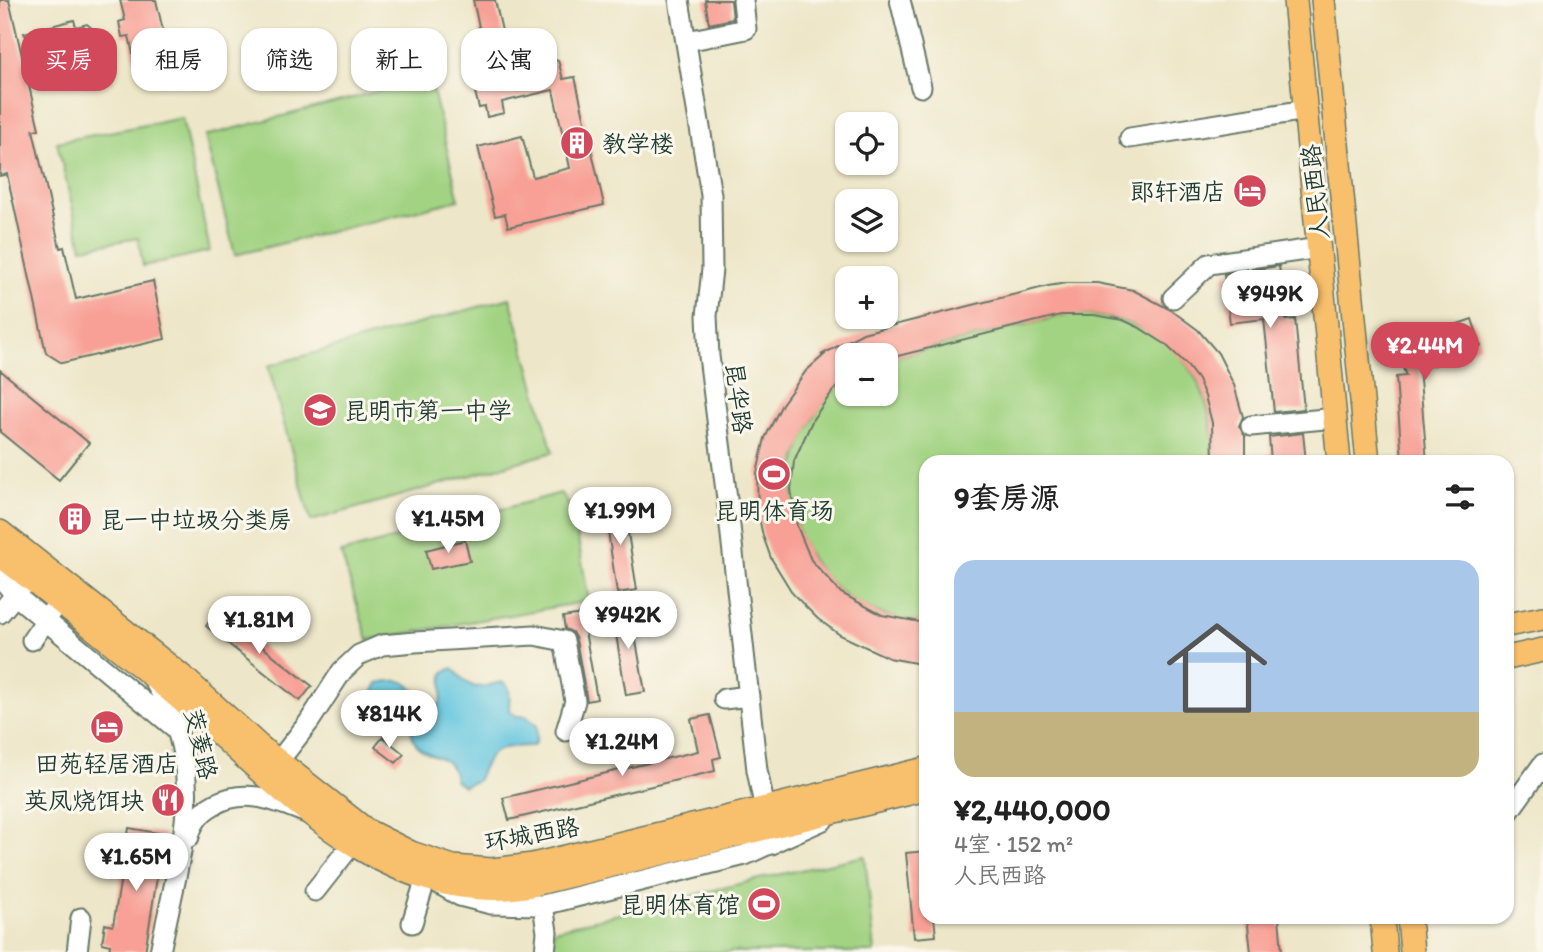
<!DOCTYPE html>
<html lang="zh">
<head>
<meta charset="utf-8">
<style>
  :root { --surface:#fff; --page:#f2f2f2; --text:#222; --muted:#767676; --line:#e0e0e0; --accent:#d1495b }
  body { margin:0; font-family:Itim,"LXGW WenKai TC",sans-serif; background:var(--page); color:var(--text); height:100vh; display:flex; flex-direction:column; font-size:26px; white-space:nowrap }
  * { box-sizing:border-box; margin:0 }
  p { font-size:23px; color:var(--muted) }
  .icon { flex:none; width:38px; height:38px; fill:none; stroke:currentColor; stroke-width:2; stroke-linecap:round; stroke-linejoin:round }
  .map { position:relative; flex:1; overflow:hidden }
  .panel { position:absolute; left:919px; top:455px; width:595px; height:469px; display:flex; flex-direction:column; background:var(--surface); border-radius:21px; box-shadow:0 2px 5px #0004 }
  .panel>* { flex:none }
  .guide { position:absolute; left:21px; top:28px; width:665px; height:63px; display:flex; gap:14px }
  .fabs { position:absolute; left:835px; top:112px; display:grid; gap:14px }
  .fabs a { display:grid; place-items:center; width:63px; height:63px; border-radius:14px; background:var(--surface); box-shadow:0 2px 5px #0004; font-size:35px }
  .price { position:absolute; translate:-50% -60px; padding:0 16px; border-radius:24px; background:#fff; color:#222; font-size:23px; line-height:46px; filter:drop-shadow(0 2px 4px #0008) }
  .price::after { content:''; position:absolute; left:50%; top:42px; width:21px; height:16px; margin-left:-10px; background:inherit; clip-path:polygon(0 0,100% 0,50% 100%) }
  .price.active { background:var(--accent); color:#fff }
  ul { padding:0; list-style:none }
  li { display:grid; align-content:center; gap:14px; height:371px; padding:0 35px }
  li+li { border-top:2px solid var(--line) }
  li span { display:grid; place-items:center; height:217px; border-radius:21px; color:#555 }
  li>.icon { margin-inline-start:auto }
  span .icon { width:126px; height:126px; fill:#fffc; stroke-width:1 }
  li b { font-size:30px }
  h2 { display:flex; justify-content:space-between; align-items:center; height:84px; padding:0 35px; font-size:30px }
  .tag { padding:0 24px; border-radius:21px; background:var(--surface); box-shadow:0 2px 5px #0004; font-size:24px; line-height:63px }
  .tag.active { background:var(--accent); color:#fff }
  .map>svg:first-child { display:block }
  .green { fill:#a2d382; stroke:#60885b; stroke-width:2 }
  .water { fill:#61c5df; stroke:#40818a; stroke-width:2 }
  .building { fill:#f8a095 }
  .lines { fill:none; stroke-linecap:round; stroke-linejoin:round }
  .minor-casing { stroke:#677868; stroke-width:23 }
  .major-casing { stroke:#677868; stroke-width:26 }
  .minor { stroke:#fff; stroke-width:19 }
  .major { stroke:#f8bf6c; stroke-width:23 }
  .labels { text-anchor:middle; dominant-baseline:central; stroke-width:6; stroke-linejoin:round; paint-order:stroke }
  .poi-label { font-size:24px; fill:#1f3d34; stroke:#fbf7ec; text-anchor:start }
  .street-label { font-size:24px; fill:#1f3d34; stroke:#fbf7ec }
</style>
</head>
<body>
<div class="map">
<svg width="1543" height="952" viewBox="0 0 1543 952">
  <rect width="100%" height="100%" fill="#fbf7ec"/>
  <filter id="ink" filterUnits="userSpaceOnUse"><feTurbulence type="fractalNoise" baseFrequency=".0143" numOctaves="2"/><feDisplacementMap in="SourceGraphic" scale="14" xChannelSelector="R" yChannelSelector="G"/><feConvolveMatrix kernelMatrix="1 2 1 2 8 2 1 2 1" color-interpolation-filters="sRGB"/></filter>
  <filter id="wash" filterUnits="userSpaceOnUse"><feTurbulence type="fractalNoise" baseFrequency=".00686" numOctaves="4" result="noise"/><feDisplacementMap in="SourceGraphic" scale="28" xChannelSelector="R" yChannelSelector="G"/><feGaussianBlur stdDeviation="1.57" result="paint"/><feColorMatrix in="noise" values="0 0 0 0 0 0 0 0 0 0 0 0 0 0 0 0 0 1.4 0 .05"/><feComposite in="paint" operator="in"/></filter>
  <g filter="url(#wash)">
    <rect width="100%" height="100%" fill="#ede6c8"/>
    <!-- green -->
    <path class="green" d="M430 78 459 200 235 255 205 136Z
      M182 118 210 251 143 266 138 238 82 248 57 142Z
      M510 298 553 452 311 521 268 366Z
      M1070 314C1162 315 1216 369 1213 462H926V622C825 618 761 521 808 429 817 410 830 392 847 379V394H886V359Z
      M561 493 573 511 589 601 368 640 341 553Z
      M865 856 875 952H552L554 930 763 878Z"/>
    <!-- water -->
    <path class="water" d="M453 668C472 690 473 690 501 682 513 685 509 700 509 710L516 716H526L537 726 536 741 533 746C496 747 492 746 477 781L463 786 455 780C452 750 425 761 415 742 410 733 412 723 406 714L386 716 381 719 377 717 379 705 374 691 378 683C415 675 407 688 428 708L438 707C445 697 440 684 444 672Z"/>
    <g id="blocks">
      <!-- building -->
      <path class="building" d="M0 0H9L39 129 33 130 60 248 64 247 76 299 153 281 165 339 62 363 46 353 7 174 0 176Z
        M120 0H156L165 39 174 37 181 66 138 76 129 36 122 37 119 22 125 20Z
        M473 0H495L511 71 558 60 563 79 575 77 604 205 508 227 505 214 495 216 478 147 522 136 533 177 570 168 553 90 502 102 504 113 487 117 485 107 479 108 472 80 490 76Z
        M705 0H731L733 19 709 24Z
        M74 20 76 27 87 24 95 31 98 42 103 41 113 81 93 87 73 84 64 81 48 68 24 33Z
        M1279 266 1286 320 1295 319 1304 409 1274 412 1264 319 1230 323 1224 274Z
        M1067 283H1097L1133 290 1171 310 1198 330 1218 353 1234 385 1243 417 1239 426 1245 436V462H1213L1212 423 1205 396 1198 380 1185 363 1165 344 1138 327 1123 320 1094 315H1061L886 359V355H847V379L833 391 813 419 794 461 791 490 797 526 811 560 841 593 882 615 926 623V665L889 658 840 635 818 619 793 594 771 558 763 536 758 513 757 473 765 438 782 404 806 371 824 355H821L863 333 1048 286Z
        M1472 319 1481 346 1457 354 1456 349 1433 357 1435 365 1419 368 1427 462H1402L1396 377 1406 376 1401 362 1411 340Z
        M0 370 89 443 59 480 0 432Z
        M1303 433 1306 462H1271L1269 437Z
        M623 501 637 590 617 593 604 504Z
        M73 510 84 518 76 528 65 520Z
        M465 540 470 561 431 569 426 550Z
        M630 607 645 692 626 695 612 610Z
        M217 611 312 686 300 701 206 626Z
        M582 614 597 699 587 701 576 639 572 632 565 629 563 617Z
        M710 715 721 757 713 759 715 771 509 820 503 798 698 751 691 719Z
        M383 737 404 754 396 763 375 747Z
        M129 828 164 834 145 952H109L110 945 102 943 105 924 113 926Z
        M926 851V917H934L936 936 914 938 906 853Z
        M1247 917H1279L1282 952H1251Z"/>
    </g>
  </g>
  <g filter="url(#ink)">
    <use href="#blocks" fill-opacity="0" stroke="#677868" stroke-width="2"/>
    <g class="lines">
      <!-- minor casing -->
      <g class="minor-casing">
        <path id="minor" d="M679 0 711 195 712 269 707 316 709 356 727 499 757 770 772 844
          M900 0 921 87
          M687 41 746 29 743 0
          M1130 138 1306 110
          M1173 298 1209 264 1319 248
          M1251 426 1335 418
          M0 576 15 595 175 728
          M0 613 22 587
          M32 640 53 610
          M153 679C212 771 179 854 160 952
          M724 699 749 696
          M278 762 309 722 342 671 359 655 382 645 415 642 534 635 564 641 575 701 566 731
          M1507 814 1543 764
          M189 837C195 807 228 793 257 797 273 799 289 806 304 812
          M441 885 460 896 491 904 543 905 745 855 823 820
          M315 891 352 844
          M543 905 547 932 545 952
          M412 923 426 878
          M77 952 81 918"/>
      </g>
      <!-- major casing -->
      <g class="major-casing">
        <path id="major" d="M1295 0 1339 462
          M1323 0 1368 462
          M0 532 184 678 260 747 367 831 411 853 453 867 492 870 533 865 926 769
          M0 555C58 599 115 645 171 691 272 776 378 909 526 886L926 789
          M1507 625 1543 618
          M1507 658 1543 650
          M1382 917 1385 952
          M1409 917 1412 952"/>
      </g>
      <!-- minor -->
      <use href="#minor" class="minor"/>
      <!-- major -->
      <use href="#major" class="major"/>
    </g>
  </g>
  <!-- icons -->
  <defs>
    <g id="building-disc" transform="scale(1.75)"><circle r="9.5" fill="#d1495b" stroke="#fbf7ec"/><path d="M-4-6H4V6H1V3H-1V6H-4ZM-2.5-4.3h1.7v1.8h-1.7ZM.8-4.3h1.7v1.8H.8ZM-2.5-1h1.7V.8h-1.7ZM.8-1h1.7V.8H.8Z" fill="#fff"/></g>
    <g id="hotel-disc" transform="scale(1.75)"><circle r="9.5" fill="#d1495b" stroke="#fbf7ec"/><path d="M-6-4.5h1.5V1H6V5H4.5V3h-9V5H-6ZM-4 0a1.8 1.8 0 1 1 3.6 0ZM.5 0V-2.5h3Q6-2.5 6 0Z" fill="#fff"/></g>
    <g id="school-disc" transform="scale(1.75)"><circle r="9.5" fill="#d1495b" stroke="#fbf7ec"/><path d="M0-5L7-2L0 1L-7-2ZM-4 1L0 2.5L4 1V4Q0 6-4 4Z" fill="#fff"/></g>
    <g id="stadium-disc" transform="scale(1.75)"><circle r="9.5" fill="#d1495b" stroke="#fbf7ec"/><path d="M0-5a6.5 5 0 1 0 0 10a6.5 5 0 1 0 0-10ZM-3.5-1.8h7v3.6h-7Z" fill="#fff"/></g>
    <g id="restaurant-disc" transform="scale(1.75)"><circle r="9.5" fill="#d1495b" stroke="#fbf7ec"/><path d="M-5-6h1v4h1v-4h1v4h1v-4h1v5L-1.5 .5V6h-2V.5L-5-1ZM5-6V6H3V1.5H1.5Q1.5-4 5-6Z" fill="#fff"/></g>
  </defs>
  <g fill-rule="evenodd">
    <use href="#building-disc" x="577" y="143"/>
    <use href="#hotel-disc" x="1250" y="191"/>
    <use href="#school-disc" x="320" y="410"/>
    <use href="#stadium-disc" x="774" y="474"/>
    <use href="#building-disc" x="75" y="519"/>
    <use href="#hotel-disc" x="107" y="727"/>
    <use href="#restaurant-disc" x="168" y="800"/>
    <use href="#stadium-disc" x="764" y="904"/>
  </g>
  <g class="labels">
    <!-- poi labels -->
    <g class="poi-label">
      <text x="602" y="143">教学楼</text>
      <text x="1226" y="191" text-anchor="end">郎轩酒店</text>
      <text x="344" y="410">昆明市第一中学</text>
      <text x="774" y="510" text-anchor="middle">昆明体育场</text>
      <text x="100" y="519">昆一中垃圾分类房</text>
      <text x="107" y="763" text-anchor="middle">田苑轻居酒店</text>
      <text x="144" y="800" text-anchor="end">英凤烧饵块</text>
      <text x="740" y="904" text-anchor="end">昆明体育馆</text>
    </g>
    <!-- street labels -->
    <g class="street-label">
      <text transform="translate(1315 192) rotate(-96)">人民西路</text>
      <text transform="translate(739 398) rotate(83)">昆华路</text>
      <text transform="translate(201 744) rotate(77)">茭菱路</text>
      <text transform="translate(532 834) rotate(-10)">环城西路</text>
    </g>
  </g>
</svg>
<div class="fabs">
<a><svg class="icon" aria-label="locate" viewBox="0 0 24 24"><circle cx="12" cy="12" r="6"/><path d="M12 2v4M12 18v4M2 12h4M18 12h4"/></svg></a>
<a><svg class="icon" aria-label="layers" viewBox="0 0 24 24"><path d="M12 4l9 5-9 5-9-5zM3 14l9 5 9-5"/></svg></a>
<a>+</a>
<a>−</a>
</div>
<b class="price" style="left:1270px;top:330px">¥949K</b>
<b class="price active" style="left:1425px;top:382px">¥2.44M</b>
<b class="price" style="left:620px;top:547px">¥1.99M</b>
<b class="price" style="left:448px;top:555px">¥1.45M</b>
<b class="price" style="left:628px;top:651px">¥942K</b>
<b class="price" style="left:259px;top:656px">¥1.81M</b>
<b class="price" style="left:389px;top:750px">¥814K</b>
<b class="price" style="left:622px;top:778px">¥1.24M</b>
<b class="price" style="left:136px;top:893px">¥1.65M</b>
<div class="guide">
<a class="tag active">买房</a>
<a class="tag">租房</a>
<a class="tag">筛选</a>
<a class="tag">新上</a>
<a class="tag">公寓</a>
</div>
<section class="panel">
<h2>9套房源<svg class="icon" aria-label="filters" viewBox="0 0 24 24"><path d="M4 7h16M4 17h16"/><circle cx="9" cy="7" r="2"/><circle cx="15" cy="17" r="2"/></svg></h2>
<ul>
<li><span style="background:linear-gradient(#a9c7e8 70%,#c2b280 0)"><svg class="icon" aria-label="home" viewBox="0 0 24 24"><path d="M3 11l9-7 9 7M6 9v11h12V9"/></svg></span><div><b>¥2,440,000</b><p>4室 · 152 m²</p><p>人民西路</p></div></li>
</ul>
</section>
</div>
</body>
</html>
